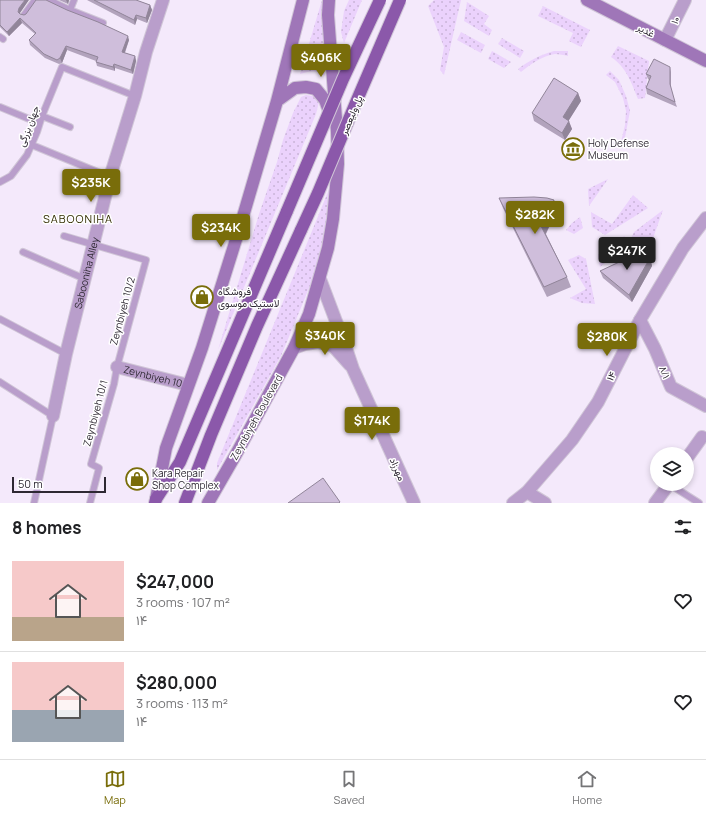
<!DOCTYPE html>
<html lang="en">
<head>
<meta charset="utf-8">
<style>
  :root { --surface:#fff; --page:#f6f6f6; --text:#202124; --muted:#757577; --line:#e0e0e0; --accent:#796d0a }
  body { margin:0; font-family:Manrope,Vazirmatn,sans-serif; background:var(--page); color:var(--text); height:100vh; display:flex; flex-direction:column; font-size:15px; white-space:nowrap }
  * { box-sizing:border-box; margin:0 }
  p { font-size:13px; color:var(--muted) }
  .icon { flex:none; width:22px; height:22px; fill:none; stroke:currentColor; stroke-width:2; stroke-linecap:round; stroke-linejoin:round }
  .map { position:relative; height:503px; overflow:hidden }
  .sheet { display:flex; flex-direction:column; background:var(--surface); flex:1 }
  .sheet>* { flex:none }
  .fabs { position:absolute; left:650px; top:447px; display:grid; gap:8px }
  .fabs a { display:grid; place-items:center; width:44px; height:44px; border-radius:50%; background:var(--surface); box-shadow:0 2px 6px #0003; font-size:20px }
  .scale { position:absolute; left:12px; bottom:10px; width:94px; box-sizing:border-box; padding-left:4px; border:2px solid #2e2833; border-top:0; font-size:11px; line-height:14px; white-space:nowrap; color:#2e2833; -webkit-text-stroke:3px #fff; paint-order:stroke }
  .price { position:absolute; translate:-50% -34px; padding:0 9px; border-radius:4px; background:var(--accent); color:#fff; font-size:13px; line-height:26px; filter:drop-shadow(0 1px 2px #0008) }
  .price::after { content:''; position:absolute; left:50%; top:24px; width:12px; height:9px; margin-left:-6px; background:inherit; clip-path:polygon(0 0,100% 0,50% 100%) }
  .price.current { background:#222; color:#fff }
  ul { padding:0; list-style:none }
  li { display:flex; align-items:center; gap:12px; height:100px; padding:0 12px }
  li+li { border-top:1px solid var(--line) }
  li span { display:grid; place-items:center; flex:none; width:112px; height:80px; border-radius:0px; color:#555 }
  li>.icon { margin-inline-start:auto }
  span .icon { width:48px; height:48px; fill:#fffc; stroke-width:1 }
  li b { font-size:17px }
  h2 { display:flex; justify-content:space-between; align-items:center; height:48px; padding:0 12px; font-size:17px }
  .tabs { display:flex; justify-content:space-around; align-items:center; height:56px; border-top:1px solid var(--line); background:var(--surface); font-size:11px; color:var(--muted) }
  .tabs a { display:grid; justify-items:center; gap:2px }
  .tabs .current { color:var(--accent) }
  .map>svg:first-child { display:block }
  .grass { fill:url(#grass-dots) }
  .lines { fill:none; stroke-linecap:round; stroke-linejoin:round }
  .lane-casing { stroke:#d0c6d7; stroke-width:8 }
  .street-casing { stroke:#d0c6d7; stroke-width:14 }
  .secondary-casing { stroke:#d0c6d7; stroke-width:14 }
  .primary-casing { stroke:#d0c6d7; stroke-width:14 }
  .lane { stroke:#b99ecb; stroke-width:6 }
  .street { stroke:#b99ecb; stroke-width:12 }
  .secondary { stroke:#9f76b8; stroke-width:12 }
  .primary { stroke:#8b58aa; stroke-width:12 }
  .primary-bridge-casing { stroke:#d0c6d7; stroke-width:14; stroke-linecap:butt }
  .primary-bridge { stroke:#8b58aa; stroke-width:12 }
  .wall { fill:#b2a3bc }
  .shaded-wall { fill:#918599 }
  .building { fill:#cfbedb; stroke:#918599 }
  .labels { text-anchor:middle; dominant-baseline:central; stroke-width:3; stroke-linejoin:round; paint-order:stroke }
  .street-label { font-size:10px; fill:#2e2833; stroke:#fff }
  .poi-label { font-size:10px; fill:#2e2833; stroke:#fff; text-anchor:start }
  .neighbourhood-label { font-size:11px; letter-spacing:1px; fill:#322c01; stroke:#fff }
</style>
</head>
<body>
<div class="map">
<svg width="706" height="503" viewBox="0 0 706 503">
  <defs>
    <pattern id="grass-dots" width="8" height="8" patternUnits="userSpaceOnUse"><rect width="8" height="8" fill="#ebd2fc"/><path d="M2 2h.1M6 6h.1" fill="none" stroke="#cab4d8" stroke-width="1.8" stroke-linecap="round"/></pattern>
  </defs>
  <rect width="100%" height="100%" fill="#f4e9fb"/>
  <!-- grass -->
  <path class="grass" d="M322 0H324L325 76C316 69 311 71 300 74Z
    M349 0H362L344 43 341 32 344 11Z
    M434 0H461L444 75 440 70 444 47 428 6Z
    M467 2 489 16 484 24 492 30 489 36 464 21Z
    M543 6 590 30 581 47 569 41 573 33 538 16Z
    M461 32 485 45 481 53 457 40Z
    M502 38 524 51 520 58 498 44Z
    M618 46 649 61 645 98 638 99C631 82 627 68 611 57Z
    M492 51 511 62 504 68 488 59Z
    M554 51H568V56C564 55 559 54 555 54 542 56 531 64 521 72L518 69C530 60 540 55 554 51Z
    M610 71 619 80 626 96 630 111 623 148 620 146 625 125 626 111 623 98 615 82 606 75Z
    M306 95 313 96 319 102 316 114 218 350 259 214 277 162 283 140 293 113 301 97Z
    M608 179 589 206 588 189Z
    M330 187 327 223 314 276 281 356 217 470V463Z
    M633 195 648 208 616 228 605 235 592 227 591 212 612 224Z
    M663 210 646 258 601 272 622 258 634 232Z
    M580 217 583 228 574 234 566 230 572 223Z
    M625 236C620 248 611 259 600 267L598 255 604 251 605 244Z
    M579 255 586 259 595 304 582 303 570 298 586 289 568 260Z"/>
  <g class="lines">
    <!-- lane casing -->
    <g class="lane-casing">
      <path id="lane" d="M49 0 70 10 103 23
        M70 10 74 0
        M24 15 35 0
        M0 37 3 39
        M0 107 39 123
        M42 116 70 127
        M32 145 110 177
        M0 182 11 176 27 155 37 132 42 116 62 67 135 96
        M64 236 146 260 117 367 114 384 91 464 99 468 90 503
        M23 252 85 279
        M0 319 66 354
        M0 382 53 416 34 503
        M669 484 699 503"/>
    </g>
    <!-- street casing -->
    <g class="street-casing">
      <g id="street">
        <path d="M665 40 685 0"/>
        <path d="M320 279 345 345 353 369 414 503"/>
        <path d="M640 320 655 349 671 387 706 406"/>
        <path d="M294 348 305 344 318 342 333 346 350 365"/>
        <path id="s1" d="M117 367 188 385"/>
        <path id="s2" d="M53 416 66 354 110 177 135 96 146 52 163 0"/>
        <path d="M687 458 702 437"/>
        <path d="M527 492 545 503"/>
        <path d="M513 503 527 492 572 440 598 402 640 320 683 248 706 218"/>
        <path d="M655 503 669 484"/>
      </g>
    </g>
    <!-- secondary casing -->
    <g class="secondary-casing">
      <path id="secondary" d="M587 0 706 61
        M277 101 295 88 306 87 316 89 325 100 330 114
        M156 499 166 448 202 348 239 230 277 101 303 0
        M208 503 235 456 294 348 309 314 328 248 333 219 338 164 337 132 328 15 329 0"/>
    </g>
    <!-- primary casing -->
    <g class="primary-casing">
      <path id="primary" d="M155 503 156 499 180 462 287 211
        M185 503 211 435 257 326 301 230"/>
    </g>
    <!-- lane -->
    <use href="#lane" class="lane"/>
    <!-- street -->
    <use href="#street" class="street"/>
    <!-- secondary -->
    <use href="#secondary" class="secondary"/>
    <!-- primary -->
    <use href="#primary" class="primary"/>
    <!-- primary-bridge casing -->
    <g class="primary-bridge-casing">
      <path id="primary-bridge" d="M287 211 343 79 380 0
        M301 230 318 193 357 100 400 0"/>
    </g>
    <!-- primary-bridge -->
    <use href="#primary-bridge" class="primary-bridge"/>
  </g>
  <!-- wall -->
  <path class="wall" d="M0 0 20 13V14L129 40 125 53 135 56 136 61 133 74 115 68V71L97 66 96 62V61L67 50 62 63 59 64 45 58 30 45 29 40 35 34 22 23 9 36 0 27Z
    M59 0H69L68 4Z
    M87 0H136L150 5 152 10 147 23 137 19 135 25Z
    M670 67 671 72V90L677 107 647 94 646 88 649 80 648 79 646 74Z
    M578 93 581 101 568 121 572 129 565 140 534 121 532 113Z
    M499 198 554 200 557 210 546 234 567 277 571 287 547 297 503 208Z
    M650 258 652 266 632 302 603 278 600 271Z"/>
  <!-- shaded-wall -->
  <path class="shaded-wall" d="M25 0H29L20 13V16L18 12 19 8Z
    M66 0H69L68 4Z
    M150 5 152 10 147 23 146 18Z
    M136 15 137 19 135 25 134 20Z
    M20 18 22 23 9 36 7 32Z
    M128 36 129 40 123 57 122 52Z
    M66 46 67 50 62 63 60 58Z
    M135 56 136 61 133 74 131 70Z
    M114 64 115 68V71L113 67Z
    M578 93 581 101 566 125 563 117Z
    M569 121 572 129 565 140 562 133Z
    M554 200 557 210 545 235 541 226Z
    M650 258 652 266 632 302 629 295Z"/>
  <!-- building -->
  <path class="building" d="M0 0H25L19 8 18 12 20 14 24 15 26 14 36 0H46L67 10 98 22 128 36 122 52 135 56 131 70 114 64 113 67 96 62 98 57 66 46 60 58 57 60 44 54 29 40 36 33 20 18 7 32 0 25Z
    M94 0H136L150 5 146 18 136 15 134 20Z
    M654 59 670 67V84L675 102 646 88 651 76 646 74Z
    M554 78 578 93 563 117 569 121 562 133 532 113Z
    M534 197 547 198 554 200 541 226 567 277 544 287 499 198Z
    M643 251 650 258 629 295 600 271Z
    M323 478 340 502 339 503H288Z"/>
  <!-- icons -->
  <defs>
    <g id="museum-ring" transform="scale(1.15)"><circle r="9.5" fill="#fff" stroke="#796d0a" stroke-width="1.5"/><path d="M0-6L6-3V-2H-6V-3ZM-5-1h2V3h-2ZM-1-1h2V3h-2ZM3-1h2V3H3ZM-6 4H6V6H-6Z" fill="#796d0a"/></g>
    <g id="shop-ring" transform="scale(1.15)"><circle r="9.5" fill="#fff" stroke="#796d0a" stroke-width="1.5"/><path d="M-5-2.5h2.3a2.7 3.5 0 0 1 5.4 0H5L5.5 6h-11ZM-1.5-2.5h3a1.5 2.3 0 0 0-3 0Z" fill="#796d0a"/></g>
  </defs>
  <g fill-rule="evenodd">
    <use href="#museum-ring" x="573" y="149"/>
    <use href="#shop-ring" x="202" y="297"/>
    <use href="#shop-ring" x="137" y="479"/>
  </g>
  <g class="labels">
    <!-- street labels -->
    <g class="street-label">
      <text transform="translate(675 20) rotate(-64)">۱۰</text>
      <text transform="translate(646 30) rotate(27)">غدیر</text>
      <text transform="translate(351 115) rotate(-67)">پل ولیعصر</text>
      <text transform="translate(28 126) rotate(-69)">جهان بزرگی</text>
      <text stroke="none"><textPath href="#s2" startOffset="147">Sabooniha Alley</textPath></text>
      <text transform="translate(122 311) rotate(-75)">Zeynbiyeh 10/2</text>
      <text transform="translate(665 372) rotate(68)">۸/۱</text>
      <text stroke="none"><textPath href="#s1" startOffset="37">Zeynbiyeh 10</textPath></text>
      <text transform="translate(611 376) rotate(-62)">۱۴</text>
      <text transform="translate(95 413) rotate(-75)">Zeynbiyeh 10/1</text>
      <text transform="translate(256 417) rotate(-61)">Zeynbiyeh Boulevard</text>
      <text transform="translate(398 469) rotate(66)">مهرزاد</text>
    </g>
    <!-- poi labels -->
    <g class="poi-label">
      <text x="588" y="143">Holy Defense<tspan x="588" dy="12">Museum</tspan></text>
      <text x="218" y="291">فروشگاه<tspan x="218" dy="12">لاستیک موسوی</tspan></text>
      <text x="152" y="473">Kara Repair<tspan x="152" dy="12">Shop Complex</tspan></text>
    </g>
    <!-- neighbourhood labels -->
    <g class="neighbourhood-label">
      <text x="78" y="218">SABOONIHA</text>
    </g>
  </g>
</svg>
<div class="fabs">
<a><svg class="icon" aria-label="layers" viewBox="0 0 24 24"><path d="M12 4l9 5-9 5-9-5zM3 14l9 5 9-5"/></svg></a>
</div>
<div class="scale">50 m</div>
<b class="price" style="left:321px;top:78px">$406K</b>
<b class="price" style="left:91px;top:203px">$235K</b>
<b class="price" style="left:535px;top:235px">$282K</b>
<b class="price" style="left:221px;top:248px">$234K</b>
<b class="price current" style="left:627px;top:271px">$247K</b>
<b class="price" style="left:325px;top:356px">$340K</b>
<b class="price" style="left:607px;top:357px">$280K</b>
<b class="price" style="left:372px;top:441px">$174K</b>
</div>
<section class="sheet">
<h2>8 homes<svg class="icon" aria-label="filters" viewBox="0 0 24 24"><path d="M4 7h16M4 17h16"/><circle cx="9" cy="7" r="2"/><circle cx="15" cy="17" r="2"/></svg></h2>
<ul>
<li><span style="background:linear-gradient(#f6c9c9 70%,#b9a48a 0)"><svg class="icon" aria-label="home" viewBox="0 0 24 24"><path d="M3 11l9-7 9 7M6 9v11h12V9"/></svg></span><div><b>$247,000</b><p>3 rooms · 107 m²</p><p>۱۴</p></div><svg class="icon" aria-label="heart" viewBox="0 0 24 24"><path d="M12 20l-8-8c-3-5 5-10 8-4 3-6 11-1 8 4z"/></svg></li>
<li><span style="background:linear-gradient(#f6c9c9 60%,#9aa5b1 0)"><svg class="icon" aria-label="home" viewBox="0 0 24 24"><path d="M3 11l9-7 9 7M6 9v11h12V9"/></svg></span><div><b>$280,000</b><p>3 rooms · 113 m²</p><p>۱۴</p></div><svg class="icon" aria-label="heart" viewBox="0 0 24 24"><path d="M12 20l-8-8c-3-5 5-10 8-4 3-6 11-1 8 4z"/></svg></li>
</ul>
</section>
<nav class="tabs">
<a class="current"><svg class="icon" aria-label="map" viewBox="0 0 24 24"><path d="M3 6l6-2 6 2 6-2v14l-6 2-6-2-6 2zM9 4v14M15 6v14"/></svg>Map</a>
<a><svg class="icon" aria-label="saved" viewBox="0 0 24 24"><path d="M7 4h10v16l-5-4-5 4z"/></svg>Saved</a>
<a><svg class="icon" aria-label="home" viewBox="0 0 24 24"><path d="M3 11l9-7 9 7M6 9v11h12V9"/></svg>Home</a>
</nav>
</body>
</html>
